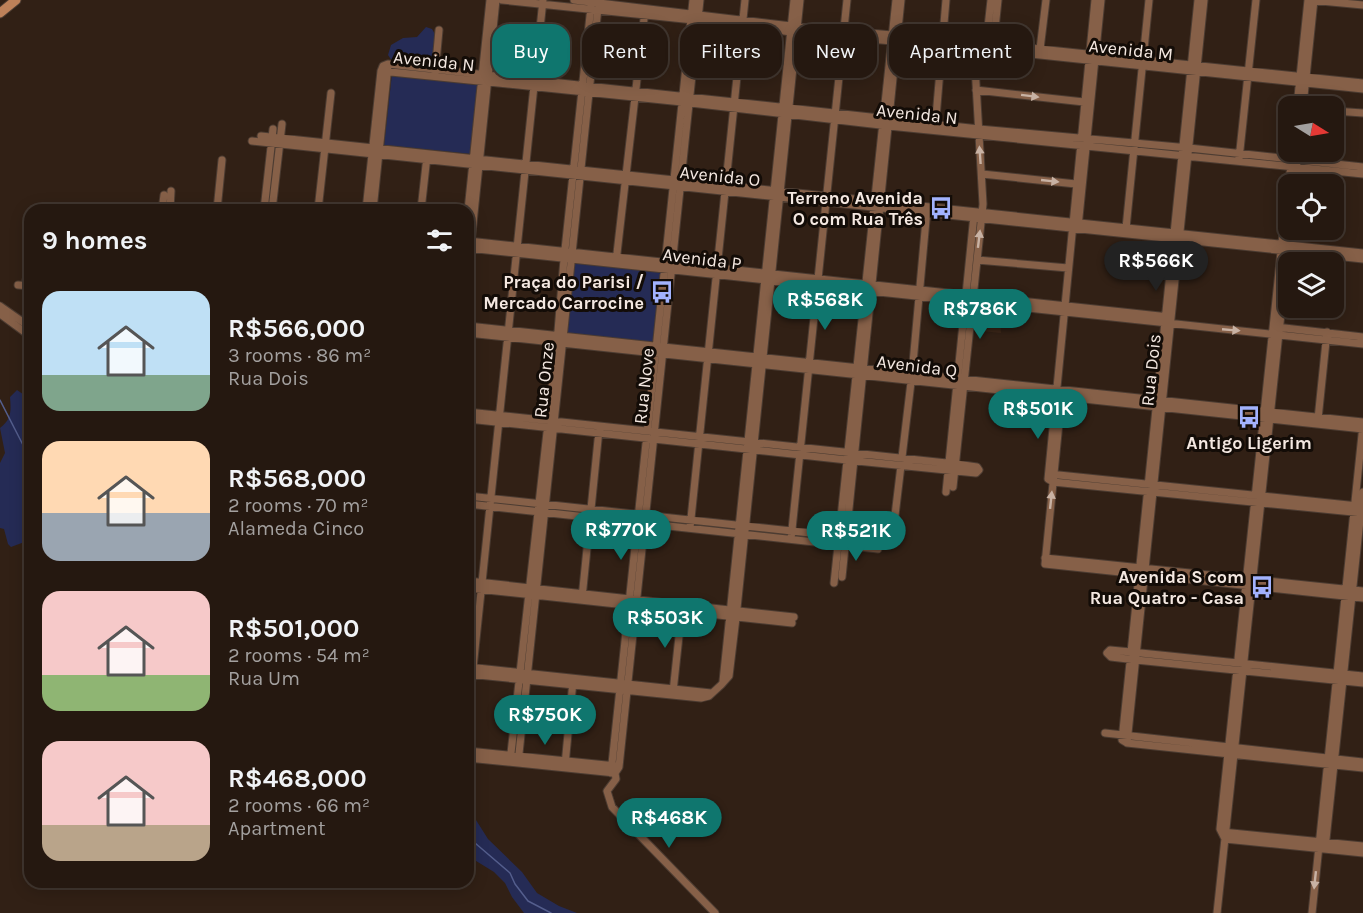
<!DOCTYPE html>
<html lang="en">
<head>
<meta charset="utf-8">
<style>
  :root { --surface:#251810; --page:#2d2119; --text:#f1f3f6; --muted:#a3a09f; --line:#423730; --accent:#0f766e }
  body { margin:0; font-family:Karla,sans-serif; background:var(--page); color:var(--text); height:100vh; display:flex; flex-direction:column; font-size:22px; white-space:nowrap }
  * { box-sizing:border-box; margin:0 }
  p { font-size:20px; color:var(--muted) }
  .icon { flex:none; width:33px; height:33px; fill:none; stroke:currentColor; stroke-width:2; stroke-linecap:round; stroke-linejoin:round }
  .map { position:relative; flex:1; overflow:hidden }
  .panel { position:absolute; left:24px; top:204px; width:450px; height:684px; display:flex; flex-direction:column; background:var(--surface); border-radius:18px; box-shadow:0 3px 15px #0003,0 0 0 2px var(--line) }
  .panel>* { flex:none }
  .top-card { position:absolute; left:492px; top:24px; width:570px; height:54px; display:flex; gap:12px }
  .needle { width:39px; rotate:101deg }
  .controls { position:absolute; left:1278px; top:96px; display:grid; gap:12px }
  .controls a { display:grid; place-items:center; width:66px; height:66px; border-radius:12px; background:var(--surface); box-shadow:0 3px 15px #0003,0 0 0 2px var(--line); font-size:30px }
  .price { position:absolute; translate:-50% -51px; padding:0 14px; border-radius:21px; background:var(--accent); color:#fff; font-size:20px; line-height:39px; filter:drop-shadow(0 2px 3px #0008) }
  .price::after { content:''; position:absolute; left:50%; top:36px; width:18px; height:14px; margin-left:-9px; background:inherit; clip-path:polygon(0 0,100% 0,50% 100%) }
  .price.on { background:#222; color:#fff }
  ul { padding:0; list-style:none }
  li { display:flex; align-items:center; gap:18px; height:150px; padding:0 18px }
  li span { display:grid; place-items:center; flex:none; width:168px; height:120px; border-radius:18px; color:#555 }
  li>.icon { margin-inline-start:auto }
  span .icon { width:72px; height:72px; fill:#fffc; stroke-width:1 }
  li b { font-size:26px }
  h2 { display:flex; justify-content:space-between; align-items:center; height:72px; padding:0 18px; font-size:26px }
  .tag { padding:0 21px; border-radius:18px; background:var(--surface); box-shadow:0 3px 15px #0003,0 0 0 2px var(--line); font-size:21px; line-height:54px }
  .tag.on { background:var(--accent); color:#fff }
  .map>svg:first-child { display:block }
  .built { fill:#3f291a }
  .green { fill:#252b55 }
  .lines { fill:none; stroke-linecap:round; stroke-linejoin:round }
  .stream { stroke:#545e8d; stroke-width:1.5 }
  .street-casing { stroke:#4c3c32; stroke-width:9 }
  .secondary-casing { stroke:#4c3c32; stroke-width:11 }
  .street { stroke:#866048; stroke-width:7 }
  .secondary { stroke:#be8159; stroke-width:9 }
  .oneway { fill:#c8b2a4 }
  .labels { text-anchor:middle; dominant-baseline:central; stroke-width:6; stroke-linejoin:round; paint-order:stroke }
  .street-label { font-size:18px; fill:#f4e8e1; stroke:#130c07 }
  .poi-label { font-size:18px; font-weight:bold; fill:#f4e8e1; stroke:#130c07; text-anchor:end }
</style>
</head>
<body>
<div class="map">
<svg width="1363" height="913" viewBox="0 0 1363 913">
  <rect width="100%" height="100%" fill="#312015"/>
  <!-- built -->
  <path class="built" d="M974 305 999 308 1001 333 971 330Z"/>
  <!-- green -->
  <path class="green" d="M426 27 432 29C439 39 434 46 435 57L423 65 392 61 388 55 391 45 403 38 417 37Z
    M392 74 479 85 471 154 384 145Z
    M570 260 663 270 655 345 564 335Z
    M17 390 30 399V542L27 541 11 547 8 544 4 529 0 528V463L5 453 0 428C12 419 11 410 10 397Z
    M468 813 476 820 488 839 522 872 537 893 559 906 577 913H524L512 897 505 883 494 872 468 856Z"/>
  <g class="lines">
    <!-- stream -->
    <path class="stream" d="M0 400 23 445 30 468
      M468 837 510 873 515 884 528 901 551 913"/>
    <!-- street casing -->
    <g class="street-casing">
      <path id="street" d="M502 0 732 24 791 32 993 50 1363 89
        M574 0 791 26 993 44 1363 83
        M1095 0 1048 479 1053 482 1363 513
        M1198 0 1122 740 1127 743 1363 768
        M1310 0 1363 5
        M986 45 991 0
        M993 48 998 0
        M1040 49 1046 0
        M381 71 383 66 388 64 979 129 1189 148 1363 167
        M381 71 682 102 889 126 1363 174
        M435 73 439 30
        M976 90 1084 102
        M1297 106 1308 0
        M1303 106 1314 0
        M1334 111 1363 113
        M935 129 946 0
        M261 136 1363 253
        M252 141 1363 259
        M1239 159 1256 0
        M982 174 1076 184
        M1289 184 1292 152
        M1295 184 1298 152
        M1288 186 1220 829 1225 839 1363 853
        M145 207 176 210
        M162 210 164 195
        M170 210 171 191
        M217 210 222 160
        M264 210 273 129
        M272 210 282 124
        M318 210 331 93
        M366 210 381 71
        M373 210 388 66
        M421 210 427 156
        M468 210 490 0
        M1078 227 1101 0
        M1126 228 1149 0
        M468 241 1169 317
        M468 248 1363 344
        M977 260 1068 268
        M616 262 645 10
        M468 272 496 0
        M26 280H30
        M18 285 30 286
        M0 306 30 327
        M0 314 30 336
        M468 326 1363 422
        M1276 327 1363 337
        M468 333 1363 429
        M1062 393 1045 564 1363 598
        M468 412 956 464 977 467 979 470 976 473 847 460 468 419
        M1318 419 1327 332
        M1049 474 1358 506
        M953 487 983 204 974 49
        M946 492 974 215
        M468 496 847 537 886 539 893 532 912 374 927 209
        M468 504 878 549
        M690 528 745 0
        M791 539 847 0
        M1045 558 1363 591
        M842 577 901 0
        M468 581 794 617
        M834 583 896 0
        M468 588 792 623
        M582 598 599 430
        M1107 653 1111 657 1136 660 1363 683
        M1107 653 1110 650 1131 652 1363 676
        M468 667 711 693
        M468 674 701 698 709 696 721 685 729 676 736 618 800 0
        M723 681 794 0
        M673 692 682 608
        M468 716 543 0
        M1105 733 1363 762
        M1127 743 1204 0
        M468 751 616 766
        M468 758 615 773
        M510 762 557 343 564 259 591 6
        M518 763 598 8
        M565 765 573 681
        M611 773 693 0
        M615 773 619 767 700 0
        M615 773 616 779 607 791 612 807 715 913
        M1222 832 1363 846
        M1325 849 1363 492
        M1217 913 1290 230
        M1312 913 1363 425"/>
    </g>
    <!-- secondary casing -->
    <g class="secondary-casing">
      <path id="secondary" d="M0 13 16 0"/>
    </g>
    <!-- street -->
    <use href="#street" class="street"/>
    <!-- secondary -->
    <use href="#secondary" class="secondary"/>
  </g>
  <!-- one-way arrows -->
  <defs><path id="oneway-solid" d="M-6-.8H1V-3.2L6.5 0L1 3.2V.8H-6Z" transform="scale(1.5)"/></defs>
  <g class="oneway">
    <use href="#oneway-solid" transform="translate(1030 96) rotate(7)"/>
    <use href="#oneway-solid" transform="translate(980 155) rotate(-94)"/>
    <use href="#oneway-solid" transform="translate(1050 181) rotate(6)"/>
    <use href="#oneway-solid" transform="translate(979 239) rotate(-83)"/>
    <use href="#oneway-solid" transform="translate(1231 330) rotate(5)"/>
    <use href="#oneway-solid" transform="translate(1051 500) rotate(-84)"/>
    <use href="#oneway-solid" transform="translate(1315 880) rotate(96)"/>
  </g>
  <!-- icons -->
  <defs>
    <g id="bus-bare" transform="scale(1.8)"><path d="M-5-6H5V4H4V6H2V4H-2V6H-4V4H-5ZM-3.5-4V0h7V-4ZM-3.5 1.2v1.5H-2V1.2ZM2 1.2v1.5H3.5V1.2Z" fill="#a2b2fd" stroke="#130c07" stroke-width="2.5" paint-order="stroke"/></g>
  </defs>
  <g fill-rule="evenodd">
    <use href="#bus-bare" x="941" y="208"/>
    <use href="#bus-bare" x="662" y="292"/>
    <use href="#bus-bare" x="1249" y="417"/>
    <use href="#bus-bare" x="1262" y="587"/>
  </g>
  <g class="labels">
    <!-- street labels -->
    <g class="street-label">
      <text transform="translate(1131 50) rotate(6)">Avenida M</text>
      <text transform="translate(434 61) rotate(6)">Avenida N</text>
      <text transform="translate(917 114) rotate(6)">Avenida N</text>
      <text transform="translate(720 176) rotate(6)">Avenida O</text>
      <text transform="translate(702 259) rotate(7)">Avenida P</text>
      <text transform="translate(917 366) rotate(7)">Avenida Q</text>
      <text transform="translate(1151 370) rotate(-84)">Rua Dois</text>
      <text transform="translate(544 380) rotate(-84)">Rua Onze</text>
      <text transform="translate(644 386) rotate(-84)">Rua Nove</text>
    </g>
    <!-- poi labels -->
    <g class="poi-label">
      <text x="923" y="198">Terreno Avenida<tspan x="923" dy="21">O com Rua Três</tspan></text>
      <text x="644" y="282">Praça do Parisi /<tspan x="644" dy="21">Mercado Carrocine</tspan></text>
      <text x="1249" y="443" text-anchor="middle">Antigo Ligerim</text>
      <text x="1244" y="577">Avenida S com<tspan x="1244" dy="21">Rua Quatro - Casa</tspan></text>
    </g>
  </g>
</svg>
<div class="controls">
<a><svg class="needle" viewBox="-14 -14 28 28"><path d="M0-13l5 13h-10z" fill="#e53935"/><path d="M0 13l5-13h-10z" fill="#a3a09f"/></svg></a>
<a><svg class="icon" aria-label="locate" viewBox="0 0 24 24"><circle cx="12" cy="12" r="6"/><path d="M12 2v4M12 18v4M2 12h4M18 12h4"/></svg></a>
<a><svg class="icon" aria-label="layers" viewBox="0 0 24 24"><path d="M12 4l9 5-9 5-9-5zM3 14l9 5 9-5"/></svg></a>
</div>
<b class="price on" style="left:1156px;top:292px">R$566K</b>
<b class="price" style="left:825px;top:331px">R$568K</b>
<b class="price" style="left:980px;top:340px">R$786K</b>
<b class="price" style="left:1038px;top:440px">R$501K</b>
<b class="price" style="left:621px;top:561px">R$770K</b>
<b class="price" style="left:856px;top:562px">R$521K</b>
<b class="price" style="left:665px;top:649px">R$503K</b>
<b class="price" style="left:545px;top:746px">R$750K</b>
<b class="price" style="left:669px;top:849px">R$468K</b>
<div class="top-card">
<a class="tag on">Buy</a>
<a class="tag">Rent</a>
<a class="tag">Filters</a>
<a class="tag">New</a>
<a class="tag">Apartment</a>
</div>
<section class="panel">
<h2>9 homes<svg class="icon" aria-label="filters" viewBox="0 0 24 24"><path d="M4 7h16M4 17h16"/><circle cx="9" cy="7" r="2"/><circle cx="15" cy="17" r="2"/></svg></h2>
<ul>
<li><span style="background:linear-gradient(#bfe0f5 70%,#7fa58c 0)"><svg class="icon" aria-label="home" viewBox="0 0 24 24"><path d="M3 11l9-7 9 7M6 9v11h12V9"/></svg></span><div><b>R$566,000</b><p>3 rooms · 86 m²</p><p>Rua Dois</p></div></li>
<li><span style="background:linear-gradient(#ffd9b3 60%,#9aa5b1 0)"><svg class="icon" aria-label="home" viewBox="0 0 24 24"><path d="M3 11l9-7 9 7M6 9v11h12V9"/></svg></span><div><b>R$568,000</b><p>2 rooms · 70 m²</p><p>Alameda Cinco</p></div></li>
<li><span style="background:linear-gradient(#f6c9c9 70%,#8fb573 0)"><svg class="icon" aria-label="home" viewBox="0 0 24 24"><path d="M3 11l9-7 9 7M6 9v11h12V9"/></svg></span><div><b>R$501,000</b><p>2 rooms · 54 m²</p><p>Rua Um</p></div></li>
<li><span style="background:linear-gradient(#f6c9c9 70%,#b9a48a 0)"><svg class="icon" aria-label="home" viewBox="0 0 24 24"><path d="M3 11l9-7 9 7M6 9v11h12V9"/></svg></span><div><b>R$468,000</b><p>2 rooms · 66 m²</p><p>Apartment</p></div></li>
</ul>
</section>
</div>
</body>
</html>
